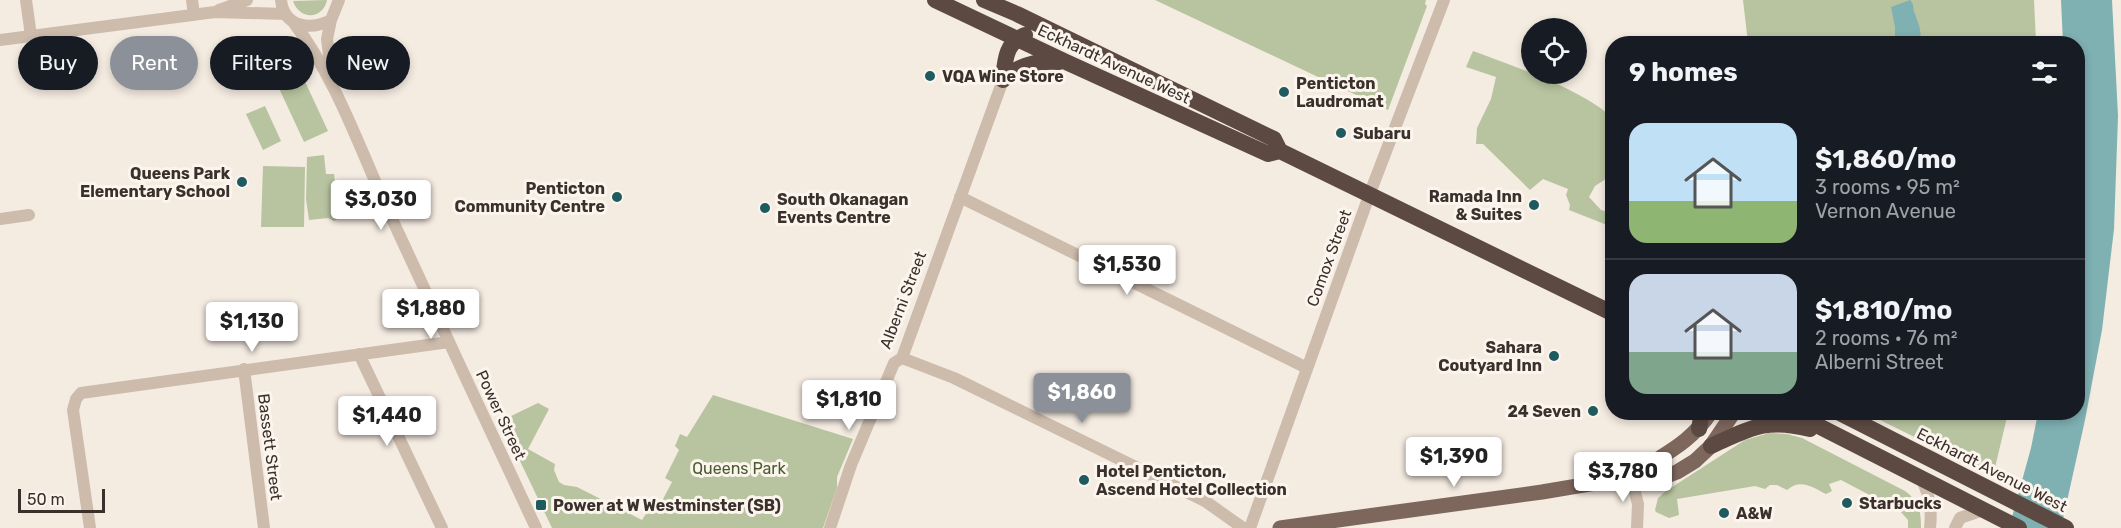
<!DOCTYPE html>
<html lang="en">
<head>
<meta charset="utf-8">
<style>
  :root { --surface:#171b24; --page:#20242c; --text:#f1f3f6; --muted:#9ea1a6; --line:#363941; --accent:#8c9099 }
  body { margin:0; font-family:Rubik,sans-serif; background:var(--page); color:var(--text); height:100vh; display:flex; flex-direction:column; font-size:22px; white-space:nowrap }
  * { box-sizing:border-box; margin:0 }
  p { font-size:20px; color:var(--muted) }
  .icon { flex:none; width:33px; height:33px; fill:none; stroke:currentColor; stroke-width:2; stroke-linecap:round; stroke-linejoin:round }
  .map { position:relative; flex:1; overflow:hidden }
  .panel { position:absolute; left:1605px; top:36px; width:480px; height:384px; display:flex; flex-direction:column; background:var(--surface); border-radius:24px; box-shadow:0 3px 9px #0003 }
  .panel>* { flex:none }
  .guide { position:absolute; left:18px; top:36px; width:570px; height:54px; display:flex; gap:12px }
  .controls { position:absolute; left:1521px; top:18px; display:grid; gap:12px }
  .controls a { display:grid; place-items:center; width:66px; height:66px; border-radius:50%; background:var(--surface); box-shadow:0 3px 9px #0003; font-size:30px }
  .scale { position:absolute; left:18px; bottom:15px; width:87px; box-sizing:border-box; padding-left:6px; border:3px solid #3b302b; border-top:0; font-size:16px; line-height:21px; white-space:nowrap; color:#3b302b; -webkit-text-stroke:4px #fbf5ee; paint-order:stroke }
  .price { position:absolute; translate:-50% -51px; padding:0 14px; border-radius:6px; background:#fff; color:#222; font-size:20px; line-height:39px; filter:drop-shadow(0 2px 3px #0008) }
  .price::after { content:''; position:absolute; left:50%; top:36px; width:18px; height:14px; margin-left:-9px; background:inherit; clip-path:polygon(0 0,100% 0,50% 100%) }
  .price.active { background:var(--accent); color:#fff }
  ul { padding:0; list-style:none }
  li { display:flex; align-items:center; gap:18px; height:150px; padding:0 24px }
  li+li { border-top:2px solid var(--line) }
  li span { display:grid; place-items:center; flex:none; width:168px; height:120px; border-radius:18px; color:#555 }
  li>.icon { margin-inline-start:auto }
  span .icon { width:72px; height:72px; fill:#fffc; stroke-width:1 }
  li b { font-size:26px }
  h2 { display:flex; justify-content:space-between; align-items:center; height:72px; padding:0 24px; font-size:26px }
  .chip { padding:0 21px; border-radius:27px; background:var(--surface); box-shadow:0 3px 9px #0003; font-size:21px; line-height:54px }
  .chip.active { background:var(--accent); color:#fff }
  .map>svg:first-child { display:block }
  .green { fill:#b8c4a0 }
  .water { fill:#7fb0b2 }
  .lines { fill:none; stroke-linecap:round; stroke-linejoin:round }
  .minor { stroke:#cdbbac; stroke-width:12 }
  .major { stroke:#7d675c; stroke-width:15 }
  .highway { stroke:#5c4a42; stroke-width:16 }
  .poi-dot { fill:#1f5a5e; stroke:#fbf5ee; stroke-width:2 }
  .labels { text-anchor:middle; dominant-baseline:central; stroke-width:6; stroke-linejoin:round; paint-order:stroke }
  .street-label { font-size:16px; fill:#3b302b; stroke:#fbf5ee }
  .poi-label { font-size:16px; font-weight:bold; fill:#3b302b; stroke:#fbf5ee; text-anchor:start }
  .park-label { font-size:16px; fill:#4a5a2e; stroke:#fbf5ee }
</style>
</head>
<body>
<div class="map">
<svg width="2121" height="528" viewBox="0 0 2121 528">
  <rect width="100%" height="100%" fill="#f4ebe1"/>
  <!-- green -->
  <path class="green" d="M327 0C323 20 299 20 293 1Z
    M1155 0H1426L1425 4 1427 6 1388 110Z
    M1743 0H2034L2036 43H1748Z
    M1473 51C1516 67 1578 88 1612 117V175L1595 186 1589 197 1601 210 1612 213V227L1569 210 1570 205 1566 195 1568 189 1543 179 1530 190 1483 144H1476L1477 128 1491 99 1496 77 1466 67Z
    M301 73 328 131 304 142 277 84Z
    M265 106 281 141 263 150 246 114Z
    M324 155 326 174H334L338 206 344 209 345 216 334 221 328 218 309 220 306 199 307 157Z
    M263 166 305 167 304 227H261Z
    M713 395 853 439 837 477V488L823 528H552L501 421 538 403 549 409 528 449 555 464 554 470 559 482 564 485 577 487 642 520 652 504 656 506 659 501H662L672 482 665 478 679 450 675 446 680 434 687 437Z
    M1866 413H2008L1993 476Z
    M1769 433 1787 434 1802 438 1905 491C1919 501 1921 511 1921 528H1908V520L1900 511 1841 480 1829 484 1832 491 1826 494C1813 487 1800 478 1787 490L1777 485H1770L1765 489 1755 486 1677 499 1679 515 1669 518 1656 512 1655 510 1658 498 1666 491 1745 440Z"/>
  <!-- water -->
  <path class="water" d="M1910 0C1915 5 1912 8 1915 14 1919 25 1922 31 1920 43H1895V27L1891 7Z
    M2061 0H2112L2118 116 2114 229 2102 330 2085 420 2061 528H2009L2031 448 2038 413 2078 412V44L2063 43Z"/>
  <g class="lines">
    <!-- minor -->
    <path class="minor" d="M26 0 31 36
      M192 0 194 15
      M281 0C284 27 310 31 331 20L339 0
      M219 10 247 0
      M331 20 327 39 332 80
      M294 23C335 77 358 144 386 206 435 313 486 421 536 528
      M0 40 215 12 285 14
      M960 197 1307 368
      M0 219 29 215
      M359 354 442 528
      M902 358 954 378 1205 501 1243 528
      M244 369 264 528
      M1631 477 1638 504 1637 528
      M1922 480C1930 497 1932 510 1930 528
      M90 528 73 410 76 399 81 393 449 342
      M830 528 851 465 894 363 902 358 1003 80
      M1250 528 1370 193 1444 0
      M1955 528 1960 518 1983 510"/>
    <!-- major -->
    <path class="major" d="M1631 477C1662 454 1688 446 1711 412
      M1280 528 1542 492 1631 477 1656 480 1677 472 1695 461 1711 446 1734 412"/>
    <!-- highway -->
    <path class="highway" d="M935 0 1066 62 1268 154 1280 151
      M984 0 1017 14 1274 139 1280 151 1612 313
      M1003 80C1005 61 1005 43 1025 35
      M1003 80C1020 64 1036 61 1059 62
      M1791 412 2019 528
      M1838 412 2066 528
      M1699 429 1702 412
      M1711 446C1751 428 1765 418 1810 429"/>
  </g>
  <!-- markers -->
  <g class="poi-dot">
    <circle cx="930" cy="76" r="6"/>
    <circle cx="1284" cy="92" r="6"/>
    <circle cx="1341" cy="133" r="6"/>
    <circle cx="242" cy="182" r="6"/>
    <circle cx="617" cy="197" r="6"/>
    <circle cx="1534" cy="205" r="6"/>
    <circle cx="765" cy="208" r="6"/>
    <circle cx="1554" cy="356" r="6"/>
    <circle cx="1593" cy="411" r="6"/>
    <circle cx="1084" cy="480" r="6"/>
    <circle cx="1847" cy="503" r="6"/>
    <rect x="535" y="499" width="12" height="12" rx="3"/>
    <circle cx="1724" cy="513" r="6"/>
  </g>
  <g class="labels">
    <!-- street labels -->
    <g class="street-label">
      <text transform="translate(1114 64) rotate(25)">Eckhardt Avenue West</text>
      <text transform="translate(1329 258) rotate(-70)">Comox Street</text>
      <text transform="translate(903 300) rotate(-69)">Alberni Street</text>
      <text transform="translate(501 415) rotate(65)">Power Street</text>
      <text transform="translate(270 447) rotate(83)">Bassett Street</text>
      <text transform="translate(1992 470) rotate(27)">Eckhardt Avenue West</text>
    </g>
    <!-- poi labels -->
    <g class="poi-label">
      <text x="942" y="76">VQA Wine Store</text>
      <text x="1296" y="83">Penticton<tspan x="1296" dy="18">Laudromat</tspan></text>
      <text x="1353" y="133">Subaru</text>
      <text x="230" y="173" text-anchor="end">Queens Park<tspan x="230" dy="18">Elementary School</tspan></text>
      <text x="605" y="188" text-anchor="end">Penticton<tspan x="605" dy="18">Community Centre</tspan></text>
      <text x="1522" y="196" text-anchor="end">Ramada Inn<tspan x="1522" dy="18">&amp; Suites</tspan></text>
      <text x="777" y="199">South Okanagan<tspan x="777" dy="18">Events Centre</tspan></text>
      <text x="1542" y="347" text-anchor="end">Sahara<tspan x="1542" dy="18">Coutyard Inn</tspan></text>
      <text x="1581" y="411" text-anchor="end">24 Seven</text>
      <text x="1096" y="471">Hotel Penticton,<tspan x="1096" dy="18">Ascend Hotel Collection</tspan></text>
      <text x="1859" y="503">Starbucks</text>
      <text x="553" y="505">Power at W Westminster (SB)</text>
      <text x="1736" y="513">A&amp;W</text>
    </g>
    <!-- park labels -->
    <g class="park-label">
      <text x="739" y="468">Queens Park</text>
    </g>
  </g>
</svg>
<div class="controls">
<a><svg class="icon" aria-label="locate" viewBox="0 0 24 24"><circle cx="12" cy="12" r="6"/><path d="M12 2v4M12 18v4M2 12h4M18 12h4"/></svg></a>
</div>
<div class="scale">50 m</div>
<b class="price" style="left:381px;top:231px">$3,030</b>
<b class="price" style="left:1127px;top:296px">$1,530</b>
<b class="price" style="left:431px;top:340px">$1,880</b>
<b class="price" style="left:252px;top:353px">$1,130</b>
<b class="price active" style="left:1082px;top:424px">$1,860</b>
<b class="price" style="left:849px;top:431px">$1,810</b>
<b class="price" style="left:387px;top:447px">$1,440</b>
<b class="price" style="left:1454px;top:488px">$1,390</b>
<b class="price" style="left:1623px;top:503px">$3,780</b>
<div class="guide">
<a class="chip">Buy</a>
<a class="chip active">Rent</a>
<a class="chip">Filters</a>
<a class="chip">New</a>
</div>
<section class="panel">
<h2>9 homes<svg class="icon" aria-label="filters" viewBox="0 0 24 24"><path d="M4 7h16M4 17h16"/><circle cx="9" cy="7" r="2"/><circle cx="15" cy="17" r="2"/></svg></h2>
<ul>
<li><span style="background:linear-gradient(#bfe0f5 65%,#8fb573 0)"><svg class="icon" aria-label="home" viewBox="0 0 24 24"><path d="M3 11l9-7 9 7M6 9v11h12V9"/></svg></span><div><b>$1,860/mo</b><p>3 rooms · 95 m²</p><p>Vernon Avenue</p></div></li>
<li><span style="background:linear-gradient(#c9d6e8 65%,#7fa58c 0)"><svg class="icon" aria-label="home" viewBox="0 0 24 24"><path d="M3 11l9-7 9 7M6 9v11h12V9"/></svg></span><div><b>$1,810/mo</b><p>2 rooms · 76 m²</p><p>Alberni Street</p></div></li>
</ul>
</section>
</div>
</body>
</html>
